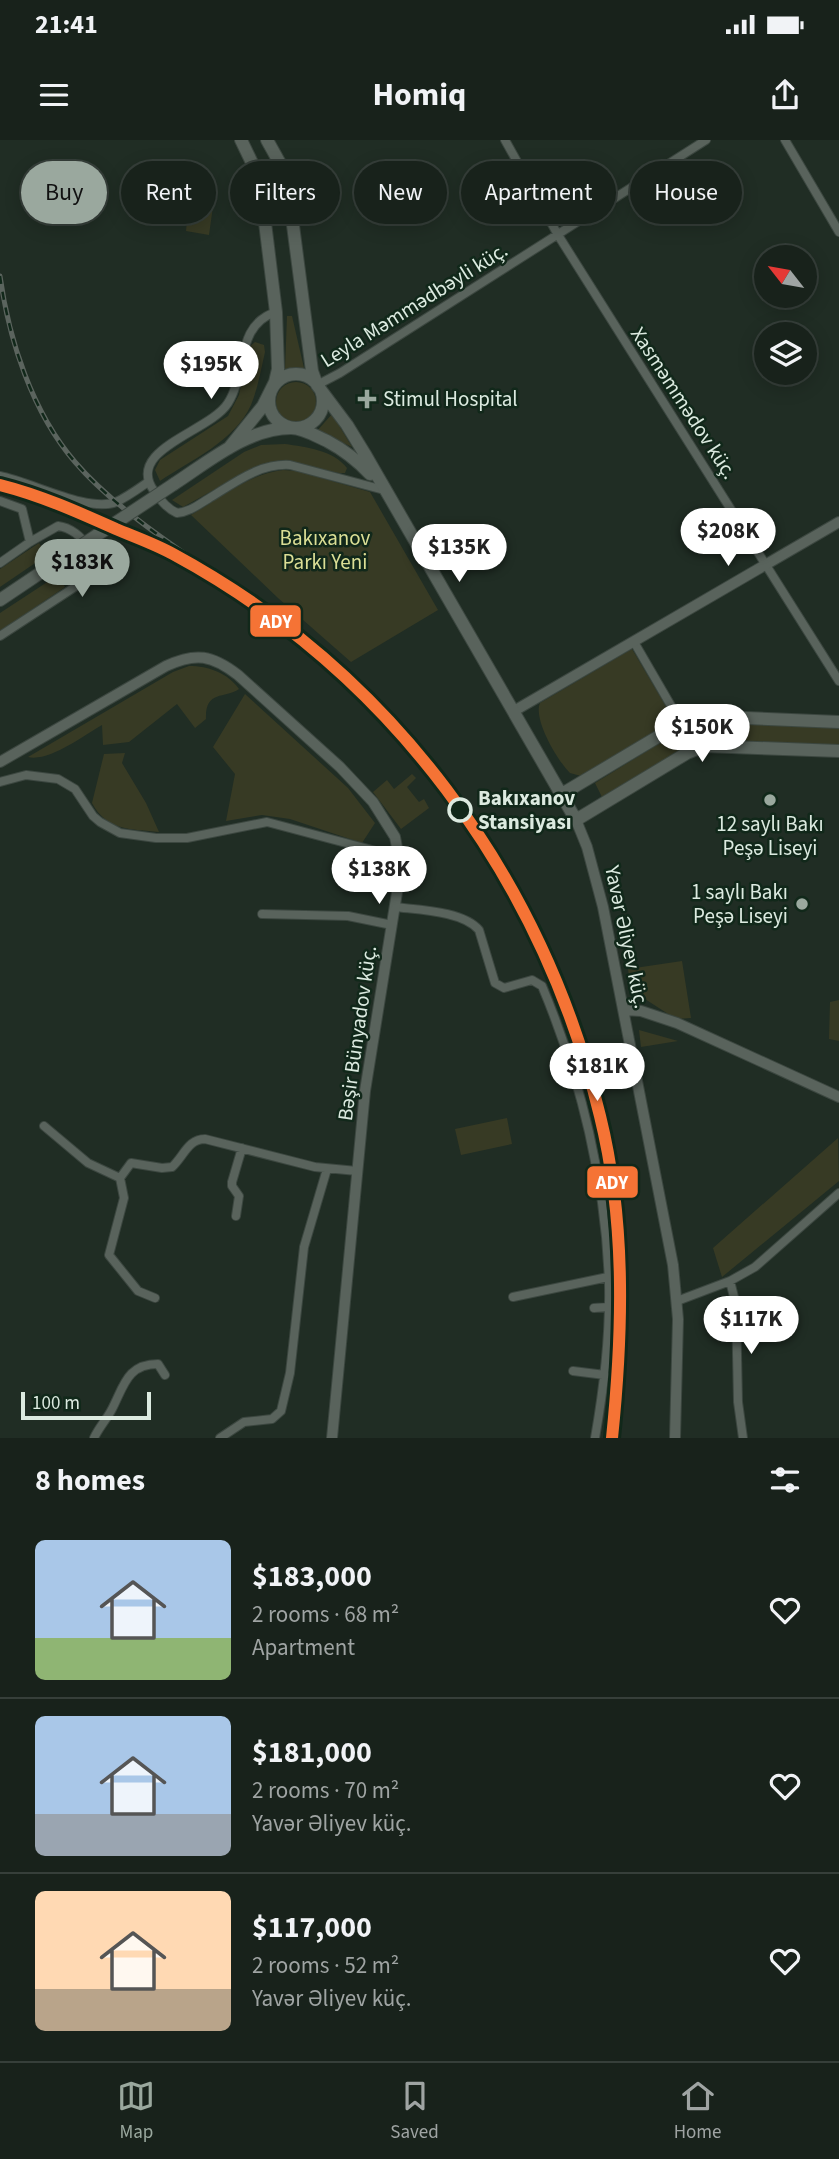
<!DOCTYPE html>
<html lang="en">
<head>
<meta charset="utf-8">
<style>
  :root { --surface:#18221b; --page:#212a24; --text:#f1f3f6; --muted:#9fa4a3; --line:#363f3a; --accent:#9aa89e }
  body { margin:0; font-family:"Source Sans 3",sans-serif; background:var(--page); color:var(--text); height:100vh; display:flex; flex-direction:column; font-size:26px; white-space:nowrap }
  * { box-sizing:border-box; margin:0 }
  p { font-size:23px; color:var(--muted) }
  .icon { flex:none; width:38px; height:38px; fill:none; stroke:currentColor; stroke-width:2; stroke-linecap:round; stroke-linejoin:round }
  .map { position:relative; height:1298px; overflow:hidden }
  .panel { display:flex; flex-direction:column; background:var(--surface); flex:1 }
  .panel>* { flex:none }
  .guide { position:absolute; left:21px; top:21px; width:798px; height:63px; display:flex; gap:14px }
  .needle { width:46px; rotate:301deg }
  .fabs { position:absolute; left:754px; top:105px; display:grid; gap:14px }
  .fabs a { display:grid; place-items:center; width:63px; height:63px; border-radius:50%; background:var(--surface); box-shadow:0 4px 18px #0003,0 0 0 2px var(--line); font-size:35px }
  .scale { position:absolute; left:21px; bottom:18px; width:130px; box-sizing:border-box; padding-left:7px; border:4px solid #dceae0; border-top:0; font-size:19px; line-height:24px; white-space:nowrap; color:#dceae0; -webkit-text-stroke:5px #11281a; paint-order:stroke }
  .price { position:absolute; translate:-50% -60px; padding:0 16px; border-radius:24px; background:#fff; color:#222; font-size:23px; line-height:46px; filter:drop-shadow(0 2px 4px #0008) }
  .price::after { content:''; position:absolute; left:50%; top:42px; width:21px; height:16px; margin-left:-10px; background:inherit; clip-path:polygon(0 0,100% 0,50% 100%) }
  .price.current { background:var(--accent); color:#111 }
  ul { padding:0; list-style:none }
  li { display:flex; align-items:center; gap:21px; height:175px; padding:0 35px }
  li+li { border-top:2px solid var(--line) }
  li span { display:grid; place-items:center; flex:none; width:196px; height:140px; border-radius:10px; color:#555 }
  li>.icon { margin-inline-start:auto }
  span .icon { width:84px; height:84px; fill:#fffc; stroke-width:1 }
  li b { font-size:30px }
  h2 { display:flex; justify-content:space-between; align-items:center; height:84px; padding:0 35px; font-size:30px }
  .pill { padding:0 24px; border-radius:32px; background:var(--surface); box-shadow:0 4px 18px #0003,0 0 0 2px var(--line); font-size:24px; line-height:63px }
  .pill.current { background:var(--accent); color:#111 }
  .status { display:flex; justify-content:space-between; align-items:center; height:49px; padding:0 35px; background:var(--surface); direction:ltr }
  .status svg { height:19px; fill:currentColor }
  header { display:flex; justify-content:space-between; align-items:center; height:91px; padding:0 35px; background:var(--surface); font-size:32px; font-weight:700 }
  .tab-bar { display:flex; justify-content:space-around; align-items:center; height:98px; border-top:2px solid var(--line); background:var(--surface); font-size:19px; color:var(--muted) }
  .tab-bar a { display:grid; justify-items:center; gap:4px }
  .tab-bar .current { color:var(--accent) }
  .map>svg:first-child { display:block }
  .green { fill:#373a24 }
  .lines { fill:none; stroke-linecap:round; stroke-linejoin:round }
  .minor-casing { stroke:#3c4740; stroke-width:10 }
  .tertiary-casing { stroke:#3c4740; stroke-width:12 }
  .secondary-casing { stroke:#3c4740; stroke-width:14 }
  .minor { stroke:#59635c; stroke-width:8 }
  .tertiary { stroke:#59635c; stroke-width:10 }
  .secondary { stroke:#59635c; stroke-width:12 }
  .rail-casing { stroke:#5b645e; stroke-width:5 }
  .rail { stroke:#11281a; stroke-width:2.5; stroke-dasharray:8; stroke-linecap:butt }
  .secondary-bridge-casing { stroke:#3c4740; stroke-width:14; stroke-linecap:butt }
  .secondary-bridge { stroke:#59635c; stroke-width:12 }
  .rail-1-casing { stroke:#11281a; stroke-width:18 }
  .rail-1 { stroke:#f57335; stroke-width:12 }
  .poi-dot { fill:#9aa89e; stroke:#11281a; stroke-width:2.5 }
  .stop-dot { fill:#11281a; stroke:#dceae0; stroke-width:3.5 }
  .labels { text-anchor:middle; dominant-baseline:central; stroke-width:5; stroke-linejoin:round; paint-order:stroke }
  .street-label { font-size:21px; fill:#dceae0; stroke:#11281a }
  .poi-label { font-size:21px; fill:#dceae0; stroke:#11281a; text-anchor:start }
  .park-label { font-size:21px; fill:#dbde95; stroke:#11281a }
  .stop-label { font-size:21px; font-weight:bold; fill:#dceae0; stroke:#11281a; text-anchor:start }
  .line-badge { stroke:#11281a; stroke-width:2.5 }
  .badge-label { font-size:19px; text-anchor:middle; font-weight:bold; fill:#fff }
</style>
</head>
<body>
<div class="status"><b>21:41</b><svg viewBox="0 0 49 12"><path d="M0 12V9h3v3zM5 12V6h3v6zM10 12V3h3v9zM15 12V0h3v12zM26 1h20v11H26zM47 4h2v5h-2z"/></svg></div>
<header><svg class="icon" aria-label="menu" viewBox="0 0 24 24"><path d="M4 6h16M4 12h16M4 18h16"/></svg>Homiq<svg class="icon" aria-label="share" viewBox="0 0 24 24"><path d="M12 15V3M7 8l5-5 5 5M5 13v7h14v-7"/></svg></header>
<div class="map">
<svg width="839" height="1298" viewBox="0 0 839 1298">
  <rect width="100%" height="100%" fill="#202d24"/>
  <!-- green -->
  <path class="green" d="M214 59 209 95 186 91 189 60Z
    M287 176H292L304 228 285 229Z
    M255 202 264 205 265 212C261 229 258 248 251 265 235 301 191 320 160 341L155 330 160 320 228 276 239 255 248 208Z
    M276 262a20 20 0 1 1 40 0a20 20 0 1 1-40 0Z
    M332 274 352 307 317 291Z
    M285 304C306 307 333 310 347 328L345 333H339L281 320 257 326 183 367 172 360 244 312 261 305Z
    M283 330 297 331 370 352 438 470 351 522 278 458 191 375C220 358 249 334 283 330Z
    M39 403 47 415 0 447V429Z
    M58 435 65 447 0 491V473Z
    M632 509 668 570 662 588 588 633 581 636 570 633C557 620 533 579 540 563Z
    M189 526C208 526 228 533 239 549 224 559 205 550 206 579L195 588 177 564 129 602 103 605 102 585C83 596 49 622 28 617L173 532Z
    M245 554 348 648 375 683 362 703 290 679 262 675 226 681 235 634 213 607Z
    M704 582 839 586V607L706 598 690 604 602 657 595 643 683 589Z
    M125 613 122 623 146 663 159 692C131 689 107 691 92 663L104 614Z
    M412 634 416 638 407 647 419 662 424 659 429 668 401 689 373 652 387 640 394 649Z
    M682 821 691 878 676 879 631 850 628 829Z
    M839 860V901L829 899 830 862Z
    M639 890 678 901 641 907Z
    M507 978 512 1004 461 1015 455 989Z
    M838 998 839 1041 722 1137 713 1108Z"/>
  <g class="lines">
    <!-- minor casing -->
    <g class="minor-casing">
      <path id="minor" d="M505 0 558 95 839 541
        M785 0 839 92
        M276 172C235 185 247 233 228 263 210 292 124 309 154 351 161 360 166 368 177 373 189 372 198 365 208 359 233 344 259 323 290 325L384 350
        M317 245 340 233 706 0
        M0 336C31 342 88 373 116 362 127 357 138 349 148 342
        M0 361 22 369 30 402
        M0 423 30 402 58 386C82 389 105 421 84 441L0 496
        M634 502 681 583
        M0 642 26 635 58 639 75 649 93 676 100 682 120 693 156 698H187L267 682 376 711 390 712 398 710
        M395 767C419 770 463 771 479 790L495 843 504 848 532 840 542 846C581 939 606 1043 609 1145 610 1196 604 1247 595 1298
        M262 774 348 776 392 785
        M44 986 88 1023 120 1038
        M236 1076 239 1056 232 1046V1042L242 1008
        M730 1141 736 1165 738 1262 743 1298
        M513 1157 608 1137
        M155 1158 138 1151 109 1115 124 1058 120 1038 131 1023 162 1028 172 1027C184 1016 188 999 205 999L315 1027 357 1031
        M677 1161 730 1141 755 1127 839 1053
        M594 1168 608 1167
        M573 1231 605 1235
        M94 1298C99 1287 107 1279 112 1269 124 1246 127 1224 158 1224L165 1235
        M220 1298 244 1282 272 1279 281 1271 290 1233 304 1107 327 1029"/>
    </g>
    <!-- tertiary casing -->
    <g class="tertiary-casing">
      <path id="tertiary" d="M514 571 839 382
        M0 622 166 526C196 512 212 515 238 535L340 627 373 662 395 697 399 718V740L365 951 332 1298
        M576 680 587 707 603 767 673 1125 678 1179 675 1298
        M624 870 641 871 677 883 839 957"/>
    </g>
    <!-- secondary casing -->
    <g class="secondary-casing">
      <path id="secondary" d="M267 0 282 27 288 47 312 231 317 245 347 285 366 316 576 680 687 613 705 606 839 611
        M269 261a27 27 0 1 1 54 0a27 27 0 1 1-54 0Z
        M229 308 263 266 275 242 278 229 276 172 261 50 255 29 241 0
        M174 344C208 322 248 288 291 288 303 288 316 296 327 301 344 310 357 320 370 334
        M0 460 61 419
        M562 654 681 583 698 576 839 582"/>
    </g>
    <!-- minor -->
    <use href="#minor" class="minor"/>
    <!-- tertiary -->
    <use href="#tertiary" class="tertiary"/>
    <!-- secondary -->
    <use href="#secondary" class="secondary"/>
    <!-- rail casing -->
    <g class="rail-casing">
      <path id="rail" d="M0 136C9 200 32 272 75 322 116 370 183 412 235 448"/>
    </g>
    <!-- rail -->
    <use href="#rail" class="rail"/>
    <!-- secondary-bridge casing -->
    <g class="secondary-bridge-casing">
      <path id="secondary-bridge" d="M61 419 174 344"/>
    </g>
    <!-- secondary-bridge -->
    <use href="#secondary-bridge" class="secondary-bridge"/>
    <!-- rail-1 casing -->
    <g class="rail-1-casing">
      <path id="rail-1" d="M0 345C40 355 78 372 116 389 135 397 155 404 173 414 391 532 542 737 600 976 626 1081 623 1191 612 1298"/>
    </g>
    <!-- rail-1 -->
    <use href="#rail-1" class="rail-1"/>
  </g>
  <!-- markers -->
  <g class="poi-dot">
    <path d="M363.5 248.5h7v7h7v7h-7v7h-7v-7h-7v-7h7z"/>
    <circle cx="770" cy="660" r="7"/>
    <circle cx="802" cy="764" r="7"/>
  </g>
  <circle class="stop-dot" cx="460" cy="670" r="11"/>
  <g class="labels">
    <!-- street labels -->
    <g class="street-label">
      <text transform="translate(414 165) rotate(-32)">Leyla Məmmədbəyli küç.</text>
      <text transform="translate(684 263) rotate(57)">Xasməmmədov küç.</text>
      <text transform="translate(627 797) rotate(78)">Yavər Əliyev küç.</text>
      <text transform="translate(357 893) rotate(-82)">Bəşir Bünyadov küç.</text>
    </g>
    <!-- poi labels -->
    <g class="poi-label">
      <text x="383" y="259">Stimul Hospital</text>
      <text x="770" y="684" text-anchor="middle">12 saylı Bakı<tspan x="770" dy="24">Peşə Liseyi</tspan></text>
      <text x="788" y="752" text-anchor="end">1 saylı Bakı<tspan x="788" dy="24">Peşə Liseyi</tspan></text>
    </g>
    <!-- park labels -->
    <g class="park-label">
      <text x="325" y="398">Bakıxanov<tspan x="325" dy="24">Parkı Yeni</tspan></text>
    </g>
    <!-- stop labels -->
    <g class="stop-label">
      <text x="478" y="658">Bakıxanov<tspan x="478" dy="24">Stansiyası</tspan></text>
    </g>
  </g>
  <g class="line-badge">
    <rect x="249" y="464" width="53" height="34" rx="7" fill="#f57335"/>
    <rect x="586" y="1025" width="53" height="34" rx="7" fill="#f57335"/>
  </g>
  <g class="badge-label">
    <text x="276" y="488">ADY</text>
    <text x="612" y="1049">ADY</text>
  </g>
</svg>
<div class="fabs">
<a><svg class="needle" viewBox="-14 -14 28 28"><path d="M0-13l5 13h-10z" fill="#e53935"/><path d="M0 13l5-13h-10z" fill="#9fa4a3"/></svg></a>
<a><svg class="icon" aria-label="layers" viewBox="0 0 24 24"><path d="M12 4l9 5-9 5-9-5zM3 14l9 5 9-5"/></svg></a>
</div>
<div class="scale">100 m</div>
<b class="price" style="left:211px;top:261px">$195K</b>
<b class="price" style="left:728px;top:428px">$208K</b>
<b class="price" style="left:459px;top:444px">$135K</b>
<b class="price current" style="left:82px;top:459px">$183K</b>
<b class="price" style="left:702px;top:624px">$150K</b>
<b class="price" style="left:379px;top:766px">$138K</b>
<b class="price" style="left:597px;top:963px">$181K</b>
<b class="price" style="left:751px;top:1216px">$117K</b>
<div class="guide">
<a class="pill current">Buy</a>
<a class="pill">Rent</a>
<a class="pill">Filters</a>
<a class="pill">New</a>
<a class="pill">Apartment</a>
<a class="pill">House</a>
</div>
</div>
<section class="panel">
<h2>8 homes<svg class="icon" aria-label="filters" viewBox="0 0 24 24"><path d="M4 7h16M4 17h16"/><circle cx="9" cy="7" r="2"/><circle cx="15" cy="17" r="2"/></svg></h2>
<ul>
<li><span style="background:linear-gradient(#a9c7e8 70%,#8fb573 0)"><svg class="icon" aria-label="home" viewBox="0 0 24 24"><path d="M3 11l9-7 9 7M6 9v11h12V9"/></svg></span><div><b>$183,000</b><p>2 rooms · 68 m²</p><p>Apartment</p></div><svg class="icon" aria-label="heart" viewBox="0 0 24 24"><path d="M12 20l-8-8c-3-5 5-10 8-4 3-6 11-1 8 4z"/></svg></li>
<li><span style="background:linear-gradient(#a9c7e8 70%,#9aa5b1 0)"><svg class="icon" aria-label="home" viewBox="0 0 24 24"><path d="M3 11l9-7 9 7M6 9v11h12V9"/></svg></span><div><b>$181,000</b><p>2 rooms · 70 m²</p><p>Yavər Əliyev küç.</p></div><svg class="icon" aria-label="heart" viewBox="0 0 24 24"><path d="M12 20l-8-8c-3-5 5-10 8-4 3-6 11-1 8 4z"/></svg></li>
<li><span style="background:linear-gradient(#ffd9b3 70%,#b9a48a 0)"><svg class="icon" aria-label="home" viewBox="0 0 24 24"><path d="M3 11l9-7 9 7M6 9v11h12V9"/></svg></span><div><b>$117,000</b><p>2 rooms · 52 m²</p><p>Yavər Əliyev küç.</p></div><svg class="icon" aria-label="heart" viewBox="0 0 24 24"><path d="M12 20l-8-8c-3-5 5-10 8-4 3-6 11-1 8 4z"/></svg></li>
</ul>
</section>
<nav class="tab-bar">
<a class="current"><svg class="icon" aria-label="map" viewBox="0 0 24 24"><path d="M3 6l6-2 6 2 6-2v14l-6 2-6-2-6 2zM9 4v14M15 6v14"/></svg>Map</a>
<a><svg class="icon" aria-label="saved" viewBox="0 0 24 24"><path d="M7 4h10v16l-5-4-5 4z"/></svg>Saved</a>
<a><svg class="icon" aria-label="home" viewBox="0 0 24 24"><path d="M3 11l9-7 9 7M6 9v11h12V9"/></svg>Home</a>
</nav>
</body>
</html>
